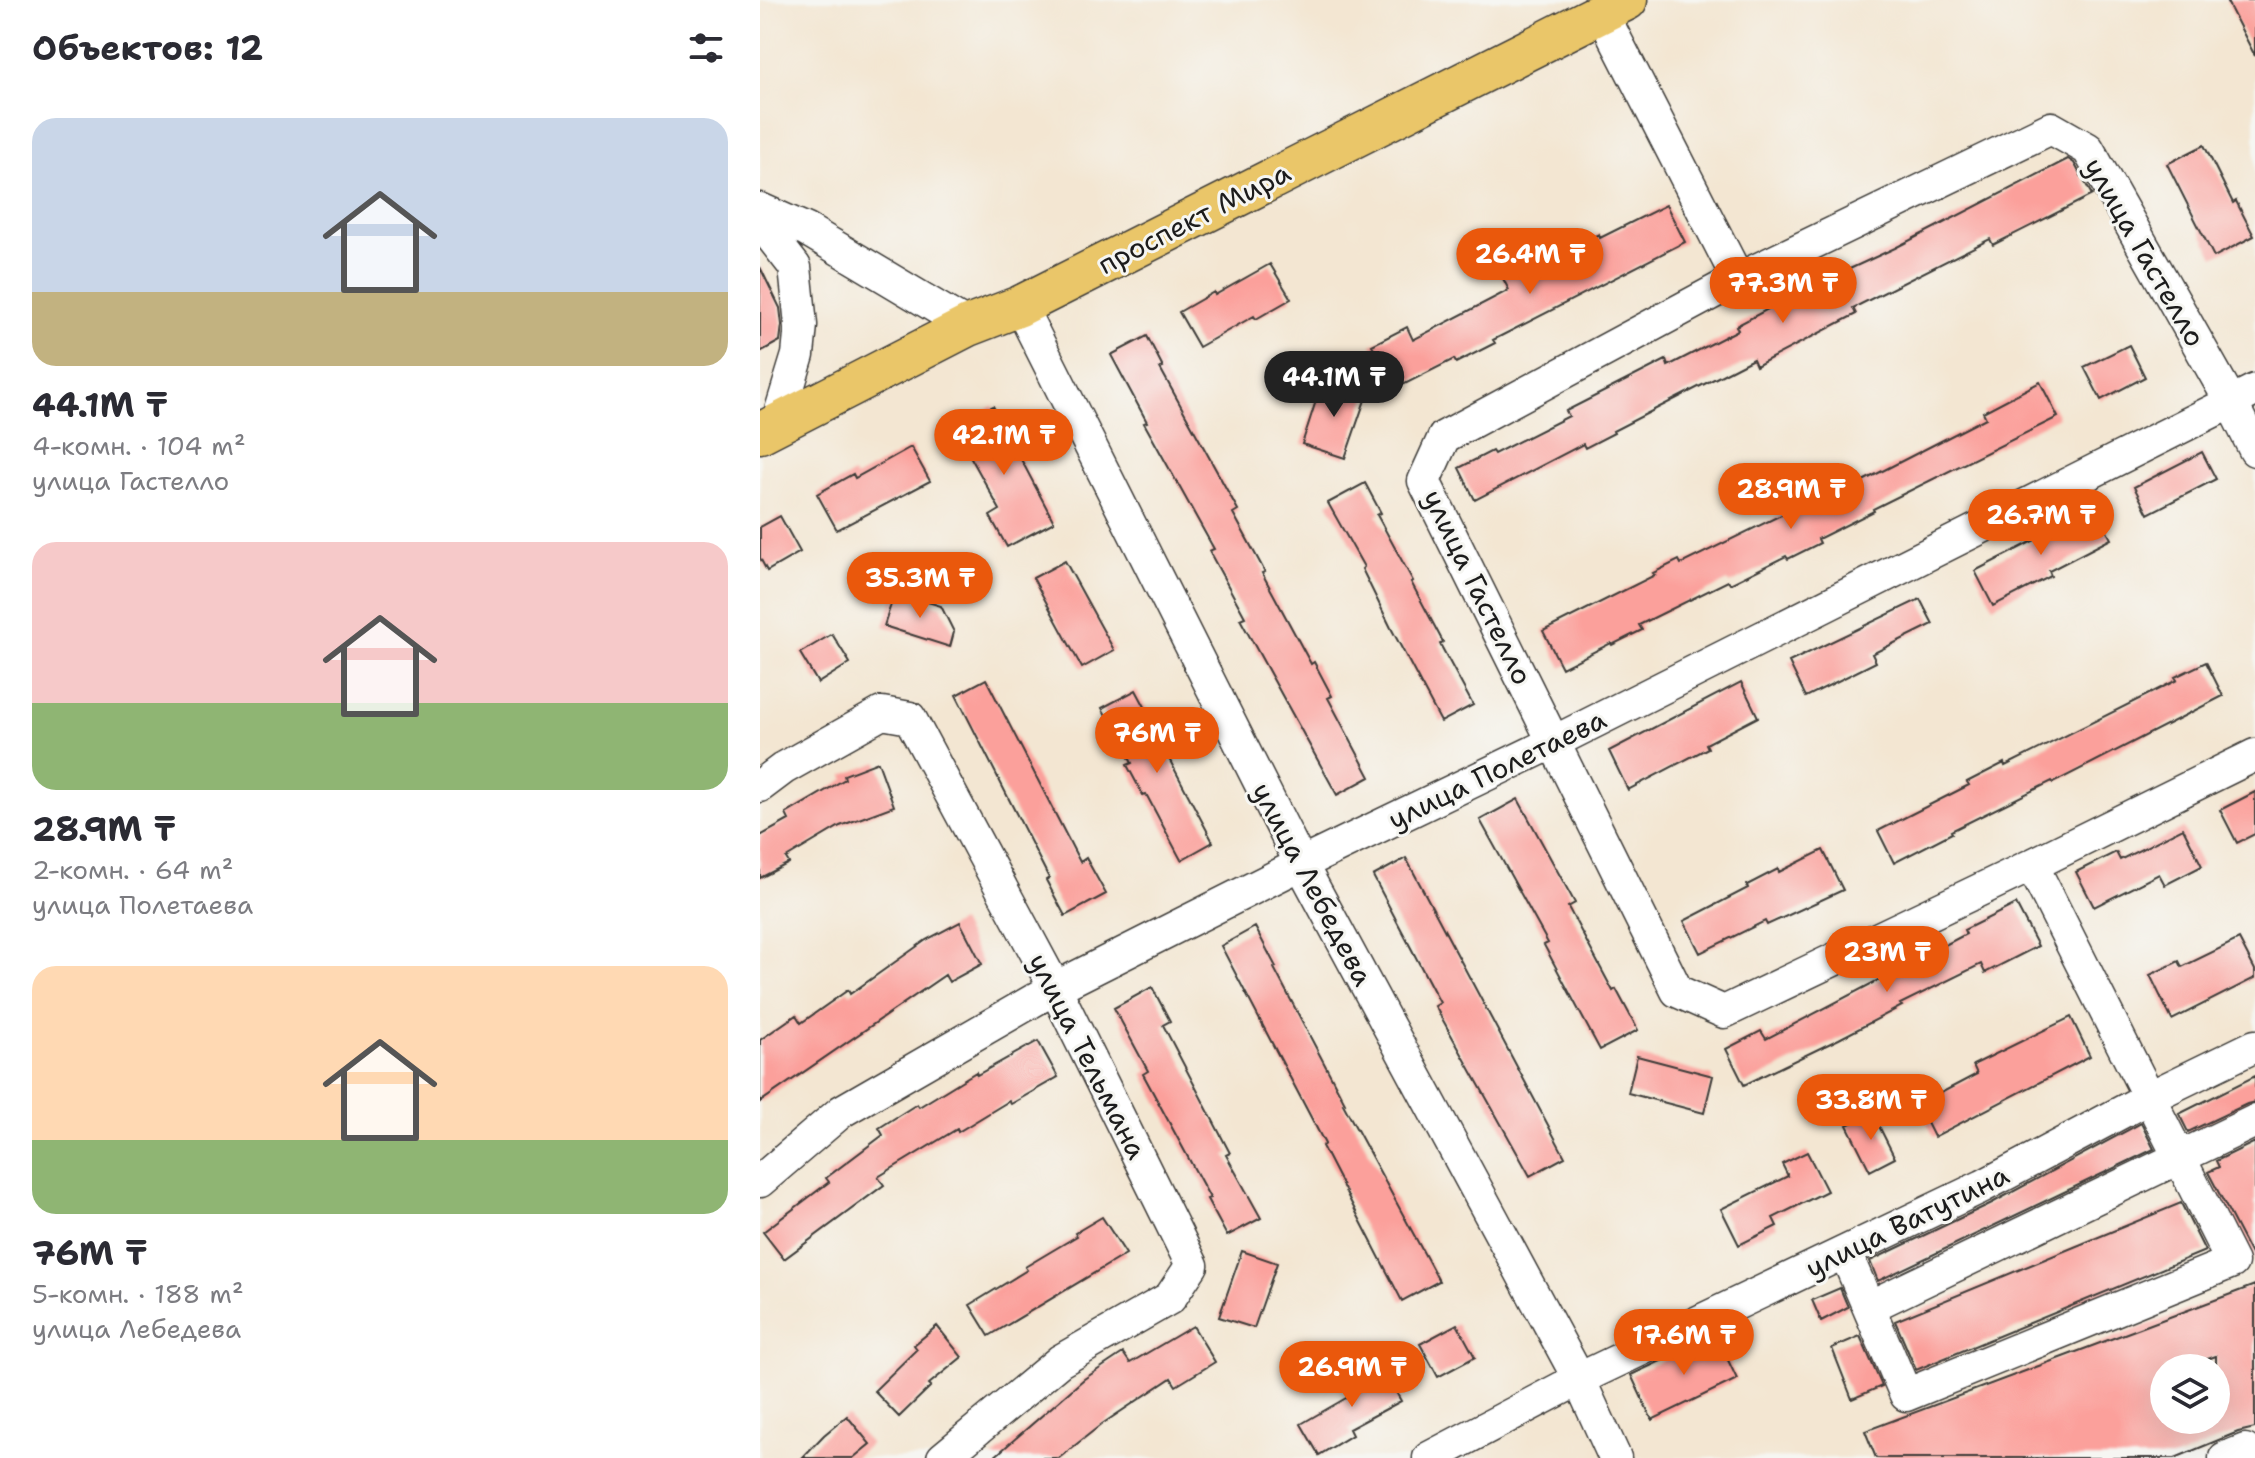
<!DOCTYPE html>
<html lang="ru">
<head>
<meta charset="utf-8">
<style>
  :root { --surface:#fff; --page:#f7f7f7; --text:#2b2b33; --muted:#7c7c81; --accent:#ea580c }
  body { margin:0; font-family:"Shantell Sans",sans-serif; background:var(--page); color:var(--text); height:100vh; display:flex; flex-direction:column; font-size:30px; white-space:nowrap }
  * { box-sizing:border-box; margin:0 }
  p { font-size:26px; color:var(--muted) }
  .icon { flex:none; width:44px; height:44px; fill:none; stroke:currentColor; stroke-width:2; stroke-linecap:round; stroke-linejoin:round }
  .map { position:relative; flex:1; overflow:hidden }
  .sheet { display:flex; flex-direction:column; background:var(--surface); width:760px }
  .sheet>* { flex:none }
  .buttons { position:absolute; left:1390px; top:1354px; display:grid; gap:16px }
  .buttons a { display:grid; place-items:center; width:80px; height:80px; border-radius:50%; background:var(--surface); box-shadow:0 8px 32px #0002; font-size:40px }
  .price { position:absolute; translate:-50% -68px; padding:0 18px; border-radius:28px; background:var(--accent); color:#fff; font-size:26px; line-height:52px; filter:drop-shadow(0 2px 4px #0008) }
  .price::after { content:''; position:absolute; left:50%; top:48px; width:24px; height:18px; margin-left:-12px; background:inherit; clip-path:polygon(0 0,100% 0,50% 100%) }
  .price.on { background:#222; color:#fff }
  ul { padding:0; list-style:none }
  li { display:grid; align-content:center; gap:16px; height:424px; padding:0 32px }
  li span { display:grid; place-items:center; height:248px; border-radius:24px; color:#555 }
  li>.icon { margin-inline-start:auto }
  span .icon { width:144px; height:144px; fill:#fffc; stroke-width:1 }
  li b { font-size:34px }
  h2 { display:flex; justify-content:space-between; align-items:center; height:96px; padding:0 32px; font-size:34px }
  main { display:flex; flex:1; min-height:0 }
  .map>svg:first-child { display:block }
  .building { fill:#fba09b; fill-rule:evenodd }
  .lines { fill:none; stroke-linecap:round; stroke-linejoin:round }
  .minor-casing { stroke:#3c3a37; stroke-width:35 }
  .major-casing { stroke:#3c3a37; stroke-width:43 }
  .minor { stroke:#fff; stroke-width:32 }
  .major { stroke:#eac669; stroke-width:40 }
  .labels { text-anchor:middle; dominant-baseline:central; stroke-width:6; stroke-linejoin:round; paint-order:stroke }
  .street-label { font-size:28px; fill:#1c1c1c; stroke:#f6f6f2 }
</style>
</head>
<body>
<main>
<section class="sheet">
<h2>Объектов: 12<svg class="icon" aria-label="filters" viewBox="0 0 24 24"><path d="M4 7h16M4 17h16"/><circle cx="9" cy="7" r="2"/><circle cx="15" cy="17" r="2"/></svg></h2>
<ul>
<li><span style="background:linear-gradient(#c9d6e8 70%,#c2b280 0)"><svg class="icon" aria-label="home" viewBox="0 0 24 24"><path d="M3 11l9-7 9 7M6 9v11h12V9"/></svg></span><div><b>44.1M ₸</b><p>4-комн. · 104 m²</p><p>улица Гастелло</p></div></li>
<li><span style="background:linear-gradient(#f6c9c9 65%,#8fb573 0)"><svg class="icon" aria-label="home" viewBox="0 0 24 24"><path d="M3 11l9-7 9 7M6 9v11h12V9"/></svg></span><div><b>28.9M ₸</b><p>2-комн. · 64 m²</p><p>улица Полетаева</p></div></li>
<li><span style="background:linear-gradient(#ffd9b3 70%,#8fb573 0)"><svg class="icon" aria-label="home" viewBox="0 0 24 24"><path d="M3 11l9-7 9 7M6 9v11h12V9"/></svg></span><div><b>76M ₸</b><p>5-комн. · 188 m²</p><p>улица Лебедева</p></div></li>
</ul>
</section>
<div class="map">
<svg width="1495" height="1458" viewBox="0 0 1495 1458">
  <rect width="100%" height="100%" fill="#f6f6f2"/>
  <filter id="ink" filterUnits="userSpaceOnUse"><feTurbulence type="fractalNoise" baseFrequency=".0125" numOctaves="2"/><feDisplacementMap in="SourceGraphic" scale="16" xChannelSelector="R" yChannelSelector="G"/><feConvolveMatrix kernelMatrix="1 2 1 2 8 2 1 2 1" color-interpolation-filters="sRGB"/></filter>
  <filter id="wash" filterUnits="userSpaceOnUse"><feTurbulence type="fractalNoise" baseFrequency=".006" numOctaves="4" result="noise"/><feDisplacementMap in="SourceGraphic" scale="32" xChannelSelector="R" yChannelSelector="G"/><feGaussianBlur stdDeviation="1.8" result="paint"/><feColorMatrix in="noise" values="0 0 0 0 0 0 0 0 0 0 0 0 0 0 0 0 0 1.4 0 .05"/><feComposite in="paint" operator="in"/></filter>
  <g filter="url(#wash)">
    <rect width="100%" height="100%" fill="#f3e6d2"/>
    <g id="blocks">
      <!-- building -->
      <path class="building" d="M1466 0H1495V56Z
        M1444 145 1473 203 1476 201 1494 236 1454 257 1407 164Z
        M1308 159 1314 163 1332 195 1233 245 1230 239 1093 308 1096 314 996 366 993 359 853 431 854 433 825 448 823 444 715 500 699 468 732 451 734 454 809 416 806 411 906 360 908 366 978 330 976 326 1042 291 1135 248Z
        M906 205 925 242 733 340 735 343 696 363 694 359 635 389 612 345 647 327 653 340 749 290 738 269 774 251 781 263 839 234 840 238Z
        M510 264 531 299 496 319 494 316 439 347 419 312 454 292 455 295Z
        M0 267 20 308 22 325 20 341 0 352Z
        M387 336 403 367 400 368 478 510 473 513 505 572 502 573 551 664 554 662 572 696 568 698 610 777 577 795 480 619 485 617 449 551 454 549 384 423 387 422 351 355Z
        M1369 345 1385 377 1341 400 1324 367Z
        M563 379 607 394 585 458 542 444Z
        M1280 382 1298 417 1113 509 1114 511 1058 539 1060 543 1028 559 1026 556 970 584 968 581 879 625 882 630 852 645 851 643 802 668 783 631 895 575 893 573 919 560 921 564 1097 478 1099 483 1226 418 1223 412Z
        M233 406 294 522 247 547 230 516 240 510 194 427Z
        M151 447 170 481 77 530 57 494 93 474 95 478Z
        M1442 452 1456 479 1388 514 1374 487Z
        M605 483 621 513 617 515 653 581 651 582 683 642 680 644 713 705 681 722 631 628 602 569 604 567 568 503Z
        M1335 509 1351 539 1289 571 1291 576 1233 606 1215 571Z
        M20 516 40 552 7 571 0 558V527Z
        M305 561 354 650 322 668 273 578Z
        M135 592 181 606 194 632 190 647 124 626Z
        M1160 599 1173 624 1112 654 1116 662 1046 697 1029 662Z
        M72 634 90 663 58 683 40 653Z
        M1446 662 1463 696 1293 783 1292 781 1191 831 1192 833 1134 863 1118 831 1209 785 1207 782 1244 763 1245 766 1417 680 1415 677Z
        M226 679 320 862 326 858 346 894 305 916 286 880 289 878 196 695Z
        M981 682 998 717 946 744 948 748 868 790 849 751Z
        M376 690 391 718 388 719 453 842 421 860 386 794 383 795 367 765 372 763 342 708Z
        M118 762 134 806 80 826 26 858 29 863 0 878V836L29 820 26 814 85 779 84 775Z
        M1495 792V834L1477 843 1460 810Z
        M758 799 815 903 808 907 853 991 856 989 878 1030 840 1050 784 945 788 943 720 820Z
        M1423 828 1442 866 1405 885 1399 874 1334 907 1316 872 1356 852 1360 860Z
        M1063 850 1083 890 1007 925 1005 921 940 953 924 921 988 888 987 885 1018 869 1019 872Z
        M646 858 805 1157 770 1176 675 1006 680 1003 613 876Z
        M1256 904 1278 946 1225 973 1221 964 1140 1004 1142 1006 1079 1039 984 1085 966 1049 1001 1031 1006 1039 1206 934 1204 930Z
        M200 922 222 964 189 982 185 975 0 1102V1040L36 1015 41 1023 88 990 90 994 166 940Z
        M495 927 516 967 514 968 585 1103 583 1104 679 1281 642 1301 562 1146 565 1144 461 946Z
        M1479 939 1495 970V978L1412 1020 1390 975 1419 961 1422 967Z
        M392 987 410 1021 403 1025 470 1153 466 1155 501 1218 467 1236 447 1199 450 1198 383 1074 388 1071 354 1008Z
        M1311 1017 1330 1056 1174 1137 1158 1105 1217 1074 1213 1065Z
        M278 1041 298 1077 251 1104 249 1101 198 1132 197 1129 118 1177 124 1185 24 1259 3 1232 69 1182 66 1178 123 1135 119 1128 157 1104 159 1107 216 1072 217 1075Z
        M877 1056 953 1076 944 1113 868 1093Z
        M1495 1076V1102L1487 1104 1428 1132 1419 1114Z
        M1112 1112 1135 1158 1110 1171 1087 1125Z
        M1381 1123 1394 1149 1118 1281 1110 1261 1232 1203Z
        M1495 1142V1262L1448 1172 1459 1167 1456 1161Z
        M1047 1152 1067 1191 1013 1218 1017 1226 979 1245 961 1209 1028 1176 1022 1164Z
        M1421 1203 1445 1251 1156 1370 1135 1321Z
        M342 1217 366 1254 229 1336 210 1305 267 1270 265 1267 317 1236 315 1233Z
        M482 1251 517 1263 494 1328 459 1317Z
        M1495 1285V1428L1478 1432 1415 1458H1116L1105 1431ZM1456 1356V1420H1404V1368H1423Z
        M1080 1288 1088 1307 1061 1321 1052 1300Z
        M697 1324 715 1357 678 1377 660 1344Z
        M177 1326 202 1357 169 1384 171 1386 139 1417 114 1391 157 1349 154 1345Z
        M433 1326 455 1362 416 1386 411 1378 342 1424 299 1458H233L324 1379 363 1353 370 1363Z
        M956 1335 977 1379 892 1420 871 1375Z
        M1100 1336 1122 1386 1092 1399 1072 1348Z
        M619 1361 641 1401 589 1429 592 1435 559 1455 541 1424 600 1390 592 1376Z
        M87 1416 110 1444 93 1458H42L64 1435Z"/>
    </g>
  </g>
  <g filter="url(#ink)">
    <use href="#blocks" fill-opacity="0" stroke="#3c3a37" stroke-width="2"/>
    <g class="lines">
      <!-- minor casing -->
      <g class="minor-casing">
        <path id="minor" d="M842 13 978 279
          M0 209 47 230 208 326
          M0 222 35 267 41 325 38 355 17 424
          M260 306 541 864 819 1379 855 1458
          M1495 450 1471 402 1328 149 1291 128 978 279 684 437 664 481 917 991 964 1012 1272 865 1495 755
          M0 786 24 768 122 713 150 718 295 988 432 1265 410 1298 300 1361 183 1458
          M0 1181 82 1111 295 988 541 864 794 742 1495 390
          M1085 1252 1146 1395 1472 1262 1272 865
          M1109 1307 1495 1121
          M669 1458 819 1379 1223 1186 1390 1097 1495 1046
          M1465 1458 1485 1450 1487 1458"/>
      </g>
      <!-- major casing -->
      <g class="major-casing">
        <path id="major" d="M0 433 208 326 260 306 867 0"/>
      </g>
      <!-- minor -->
      <use href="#minor" class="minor"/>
      <!-- major -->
      <use href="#major" class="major"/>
    </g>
  </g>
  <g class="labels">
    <!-- street labels -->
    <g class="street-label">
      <text transform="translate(434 218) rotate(-27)">проспект Мира</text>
      <text transform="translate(1385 252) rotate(60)">улица Гастелло</text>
      <text transform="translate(718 587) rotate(64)">улица Гастелло</text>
      <text transform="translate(737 769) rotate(-26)">улица Полетаева</text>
      <text transform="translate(553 884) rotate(62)">улица Лебедева</text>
      <text transform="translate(328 1056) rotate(63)">улица Тельмана</text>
      <text transform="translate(1147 1221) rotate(-26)">улица Ватутина</text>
    </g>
  </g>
</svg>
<div class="buttons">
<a><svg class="icon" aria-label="layers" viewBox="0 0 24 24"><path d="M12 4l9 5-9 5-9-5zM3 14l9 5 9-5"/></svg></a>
</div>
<b class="price" style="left:770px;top:296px">26.4M ₸</b>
<b class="price" style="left:1023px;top:325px">77.3M ₸</b>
<b class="price on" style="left:574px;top:419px">44.1M ₸</b>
<b class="price" style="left:244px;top:477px">42.1M ₸</b>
<b class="price" style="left:1031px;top:531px">28.9M ₸</b>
<b class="price" style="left:1281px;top:557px">26.7M ₸</b>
<b class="price" style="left:160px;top:620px">35.3M ₸</b>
<b class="price" style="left:397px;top:775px">76M ₸</b>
<b class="price" style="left:1127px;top:994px">23M ₸</b>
<b class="price" style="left:1111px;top:1142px">33.8M ₸</b>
<b class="price" style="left:924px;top:1377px">17.6M ₸</b>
<b class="price" style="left:592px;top:1409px">26.9M ₸</b>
</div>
</main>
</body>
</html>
